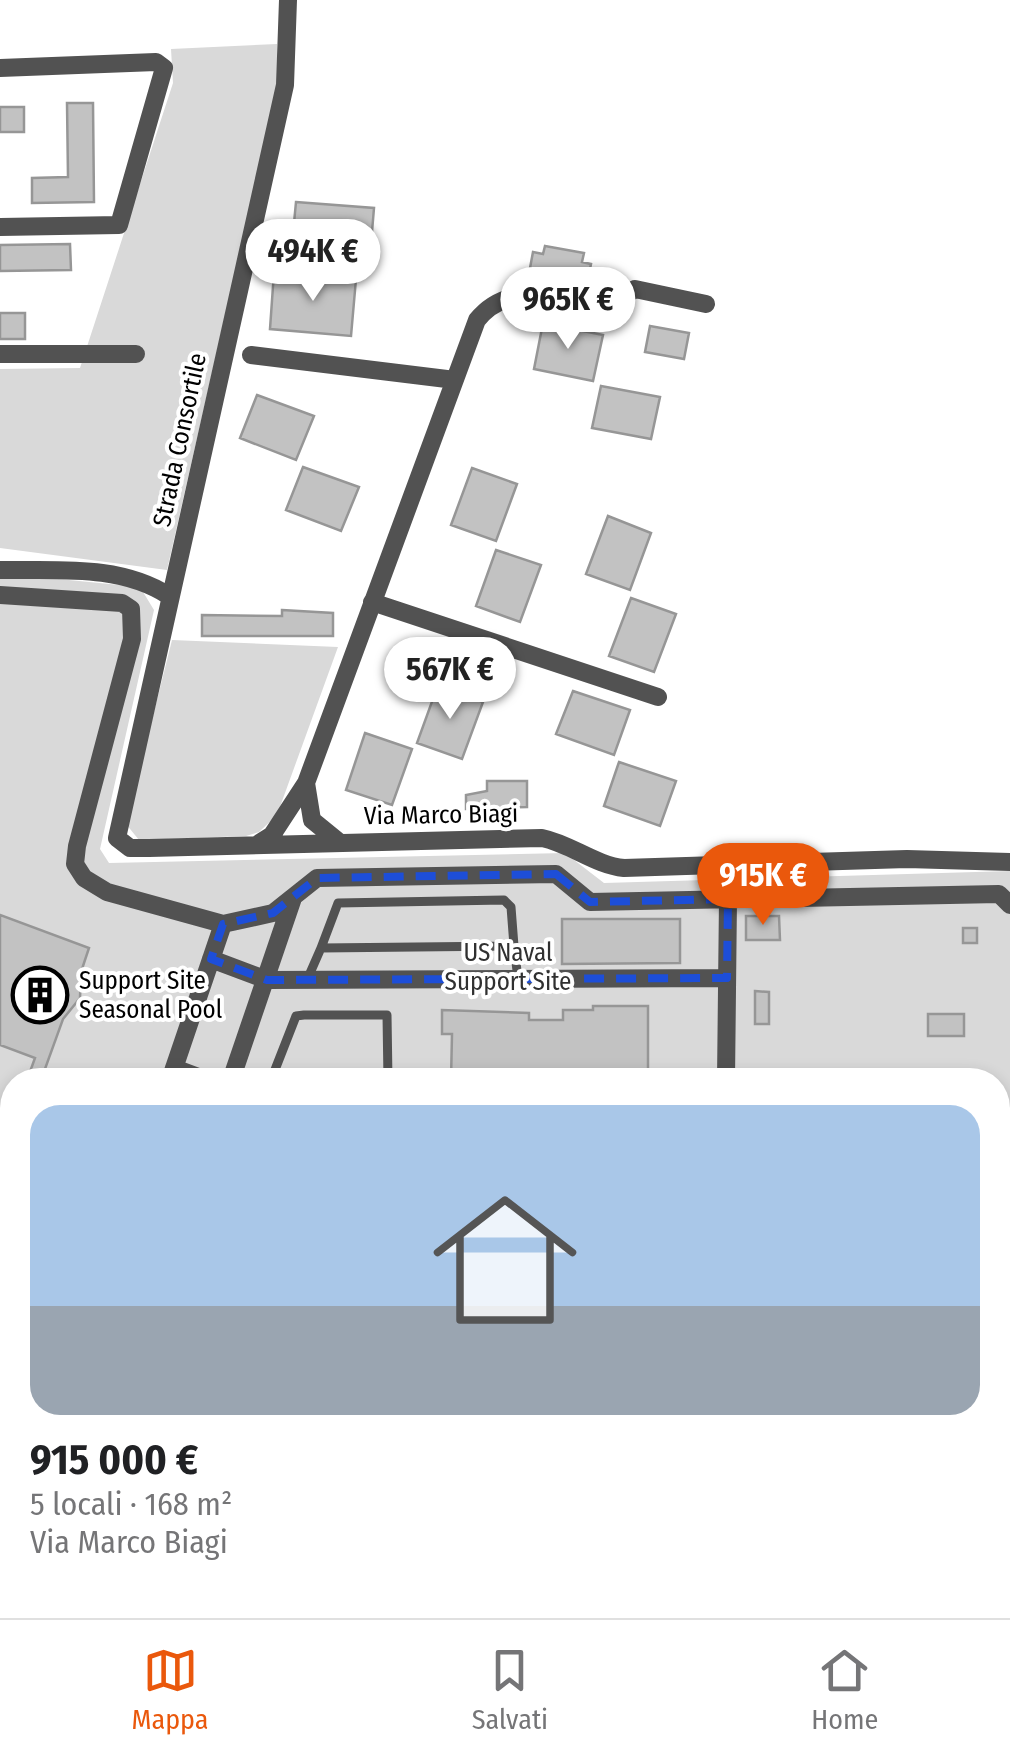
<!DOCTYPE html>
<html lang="it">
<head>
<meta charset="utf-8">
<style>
  :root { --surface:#fff; --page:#f2f2f2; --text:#202124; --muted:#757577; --line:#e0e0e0; --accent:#ea580c }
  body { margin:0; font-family:"Fira Sans Condensed",sans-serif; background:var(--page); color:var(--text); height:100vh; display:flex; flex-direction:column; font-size:38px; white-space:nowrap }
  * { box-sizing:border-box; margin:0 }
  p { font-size:32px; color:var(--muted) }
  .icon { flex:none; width:55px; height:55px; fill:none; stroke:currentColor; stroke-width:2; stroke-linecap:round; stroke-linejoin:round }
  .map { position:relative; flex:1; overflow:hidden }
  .sheet { position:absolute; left:0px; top:1068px; width:1010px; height:552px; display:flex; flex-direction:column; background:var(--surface); border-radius:40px 40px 0 0; box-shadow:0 5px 15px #0003 }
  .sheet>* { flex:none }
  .price { position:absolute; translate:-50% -85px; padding:0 22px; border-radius:35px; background:#fff; color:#222; font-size:32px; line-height:65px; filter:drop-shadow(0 2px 5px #0008) }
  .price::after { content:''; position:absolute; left:50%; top:60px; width:30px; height:22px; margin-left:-15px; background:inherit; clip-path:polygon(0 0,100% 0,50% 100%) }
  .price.active { background:var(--accent); color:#fff }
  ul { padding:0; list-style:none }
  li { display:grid; align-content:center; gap:20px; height:530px; padding:0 30px }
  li+li { border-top:2px solid var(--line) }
  li span { display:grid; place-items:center; height:310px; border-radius:30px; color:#555 }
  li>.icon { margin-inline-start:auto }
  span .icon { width:180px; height:180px; fill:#fffc; stroke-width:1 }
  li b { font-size:42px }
  .dock { display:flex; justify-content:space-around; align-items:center; height:140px; border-top:2px solid var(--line); background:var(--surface); font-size:28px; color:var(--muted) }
  .dock a { display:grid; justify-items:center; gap:5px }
  .dock .active { color:var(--accent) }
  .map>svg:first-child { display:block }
  .green { fill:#d9d9d9 }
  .building { fill:#c2c2c2; stroke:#969696; stroke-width:2.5 }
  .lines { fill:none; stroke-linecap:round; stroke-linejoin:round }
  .path { stroke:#747474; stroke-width:2.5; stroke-dasharray:2.5 5; stroke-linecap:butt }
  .lane { stroke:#525252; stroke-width:9 }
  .street { stroke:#525252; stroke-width:18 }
  .marked { fill:none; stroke:#1d4ed8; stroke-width:8; stroke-dasharray:20 12; stroke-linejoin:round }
  .labels { text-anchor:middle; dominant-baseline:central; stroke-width:8; stroke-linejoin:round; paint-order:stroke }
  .street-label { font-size:25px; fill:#000; stroke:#fff }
  .park-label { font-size:25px; fill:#303030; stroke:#fff }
  .poi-label { font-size:25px; fill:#000; stroke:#fff; text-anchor:start }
</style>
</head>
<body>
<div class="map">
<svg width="1010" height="1618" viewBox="0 0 1010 1618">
  <rect width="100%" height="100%" fill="#fff"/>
  <!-- green -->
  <path class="green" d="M277 44V87L167 570 0 548V369L80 368 173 83 171 49Z
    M18 575 140 587 154 610 100 849 109 863 565 853 604 883 1010 871V1383L998 1396V1080H12V1608H783L771 1618H0V576Z
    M172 640 338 647 277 815 259 832 246 836 139 840 126 824Z"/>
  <!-- building -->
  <path class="building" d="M67 103H93L94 202 32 203V178L68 177Z
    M0 107H24V132H0Z
    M296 202 374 208 371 244 285 237 286 223H294Z
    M70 244 71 270 0 271V245Z
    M545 246 584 253 582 262 591 264 588 279 530 268 533 252 543 254Z
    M274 272 356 279 351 336 270 329Z
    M0 313H25V339H0Z
    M543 323 603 335 593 381 534 369Z
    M650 326 689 333 684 359 645 352Z
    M601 386 660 397 651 439 592 428Z
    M257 395 314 416 296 460 240 438Z
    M303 467 359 487 341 531 286 510Z
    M472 468 517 484 496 541 451 525Z
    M608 516 651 533 630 590 586 574Z
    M496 550 541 565 520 622 476 606Z
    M631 598 676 614 654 672 609 656Z
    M282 610 333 613V636H202V615L282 616Z
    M438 685 483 702 462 759 417 743Z
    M573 691 630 710 614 755 556 734Z
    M365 733 412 749 392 805 346 790Z
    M619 762 676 781 660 826 604 806Z
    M487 781H527V807L466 809V795L487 791Z
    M0 915 89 948 81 972 80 998 63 1019 41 1080H27L35 1058 0 1045Z
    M746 916H779L780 940H746Z
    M562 919H680V963L562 964Z
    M963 928H977V943H963Z
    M755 991 769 992V1024H755Z
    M593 1006H648V1080H451L452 1034H442V1010L529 1013V1020H563V1010H593Z
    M928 1014H964V1036H928Z
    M12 1124V1161L0 1157Z"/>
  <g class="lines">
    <!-- path -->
    <path class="path" d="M0 1356H12"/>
    <!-- lane -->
    <path class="lane" d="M321 948 338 903 504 900 511 907 514 946
      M307 980 321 948 514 946 518 979
      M271 1080 296 1016 304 1015H387L388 1080"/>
    <!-- street -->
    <path class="street" d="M288 0 285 85 117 838 130 848H149L542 838C571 844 595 865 624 868L907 859 1010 862
      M0 68 156 62 164 68 119 225 0 227
      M0 354H136
      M251 355 455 380
      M0 570C57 571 120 564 169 596
      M0 595 122 603 131 609 132 639 77 846 75 864 84 878 107 892 223 924 273 913 317 878 556 874 590 902 999 894 1010 905
      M372 602 658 697
      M306 783 312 820 339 842
      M258 844 272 835 306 783 477 320C510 279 563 298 607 306L635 289 706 304
      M211 959 267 980 727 978
      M174 1068 206 1080
      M170 1080 223 924
      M231 1080 293 898
      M726 1080 728 899
      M998 1317 1010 1274
      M998 1409 1010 1397
      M0 1538 12 1513
      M474 1608 503 1618
      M13 1618 22 1608
      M561 1618 570 1608
      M784 1618 795 1608"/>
  </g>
  <!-- marked area -->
  <path class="marked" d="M556 874 590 902 728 899 727 978 267 980 211 959 223 924 273 913 317 878Z"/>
  <!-- icons -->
  <defs>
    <g id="building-ring" transform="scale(2.875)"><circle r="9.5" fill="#fff" stroke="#000" stroke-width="1.5"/><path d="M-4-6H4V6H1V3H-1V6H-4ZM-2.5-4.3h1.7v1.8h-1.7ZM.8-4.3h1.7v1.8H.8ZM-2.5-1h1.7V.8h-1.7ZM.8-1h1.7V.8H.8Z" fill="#000"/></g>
  </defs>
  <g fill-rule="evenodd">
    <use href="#building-ring" x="40" y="995"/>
  </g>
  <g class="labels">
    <!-- street labels -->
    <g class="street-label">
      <text transform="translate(180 440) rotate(-78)">Strada Consortile</text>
      <text transform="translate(441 815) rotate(-1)">Via Marco Biagi</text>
    </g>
    <!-- park labels -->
    <g class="park-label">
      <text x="508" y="953">US Naval<tspan x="508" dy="29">Support Site</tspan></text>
    </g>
    <!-- poi labels -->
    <g class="poi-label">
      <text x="79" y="981">Support Site<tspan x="79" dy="29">Seasonal Pool</tspan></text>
    </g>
  </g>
</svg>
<b class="price" style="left:313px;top:304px">494K €</b>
<b class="price" style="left:568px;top:352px">965K €</b>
<b class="price" style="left:450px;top:722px">567K €</b>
<b class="price active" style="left:763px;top:928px">915K €</b>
<section class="sheet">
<ul>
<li><span style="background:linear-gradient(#a9c7e8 65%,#9aa5b1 0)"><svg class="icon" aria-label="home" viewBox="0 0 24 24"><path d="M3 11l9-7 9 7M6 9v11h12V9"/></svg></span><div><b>915 000 €</b><p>5 locali · 168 m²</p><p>Via Marco Biagi</p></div></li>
</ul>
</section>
</div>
<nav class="dock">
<a class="active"><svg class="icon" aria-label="map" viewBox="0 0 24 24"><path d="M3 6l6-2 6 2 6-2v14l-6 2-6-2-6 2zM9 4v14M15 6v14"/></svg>Mappa</a>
<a><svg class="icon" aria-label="saved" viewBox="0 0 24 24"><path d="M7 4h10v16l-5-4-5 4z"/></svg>Salvati</a>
<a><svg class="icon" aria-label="home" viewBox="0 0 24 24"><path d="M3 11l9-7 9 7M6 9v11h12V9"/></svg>Home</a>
</nav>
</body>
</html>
